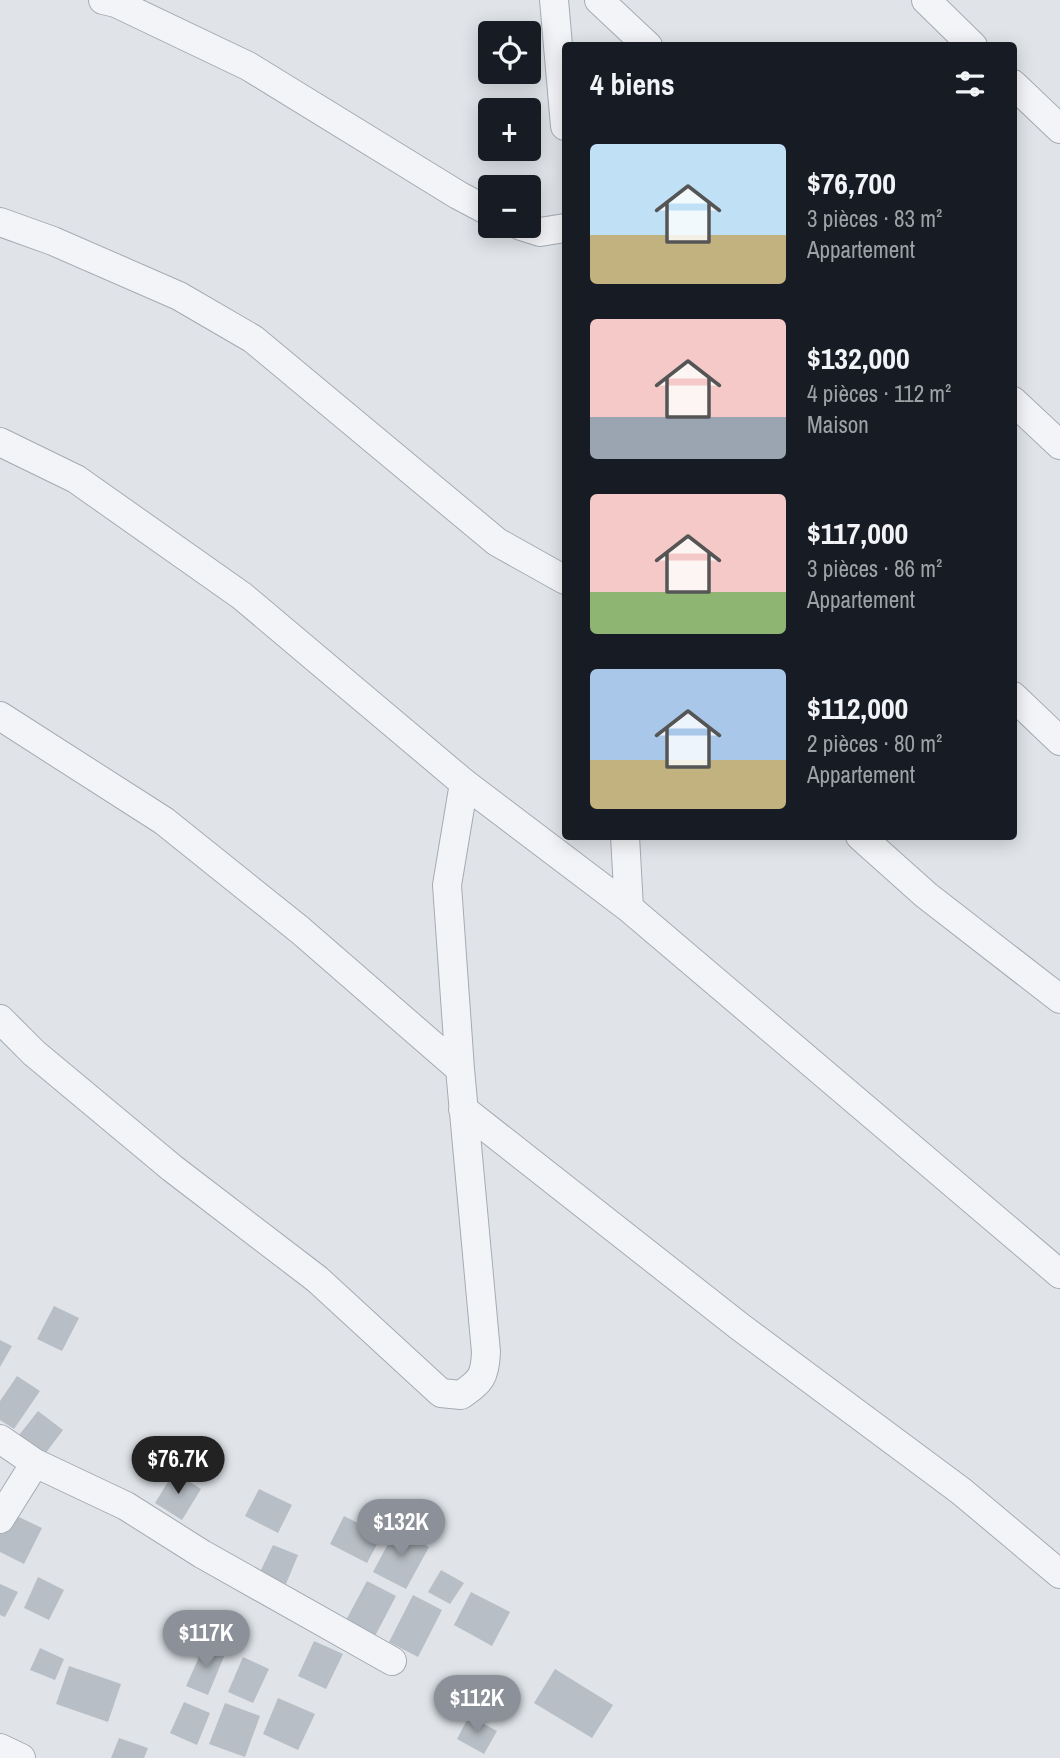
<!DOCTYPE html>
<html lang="fr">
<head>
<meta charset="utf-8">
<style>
  :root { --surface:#171b24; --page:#20242c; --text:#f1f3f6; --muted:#9ea1a6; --accent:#8c9099 }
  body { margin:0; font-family:"Archivo Narrow",sans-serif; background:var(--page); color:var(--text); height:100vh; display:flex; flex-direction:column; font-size:26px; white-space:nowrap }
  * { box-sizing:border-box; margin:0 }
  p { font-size:23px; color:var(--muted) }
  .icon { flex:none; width:38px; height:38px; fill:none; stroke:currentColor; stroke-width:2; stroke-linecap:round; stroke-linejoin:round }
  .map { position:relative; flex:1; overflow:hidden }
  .sheet { position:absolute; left:562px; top:42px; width:455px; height:798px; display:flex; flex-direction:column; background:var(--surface); border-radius:7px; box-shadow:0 4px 18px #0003 }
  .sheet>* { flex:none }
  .fabs { position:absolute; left:478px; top:21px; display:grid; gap:14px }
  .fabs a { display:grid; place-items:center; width:63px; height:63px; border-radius:7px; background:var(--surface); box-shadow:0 4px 18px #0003; font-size:35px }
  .price { position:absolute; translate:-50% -60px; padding:0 16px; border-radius:24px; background:var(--accent); color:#fff; font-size:23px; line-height:46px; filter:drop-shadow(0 2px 4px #0008) }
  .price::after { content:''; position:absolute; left:50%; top:42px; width:21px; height:16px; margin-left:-10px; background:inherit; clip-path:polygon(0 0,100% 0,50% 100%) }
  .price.active { background:#222; color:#fff }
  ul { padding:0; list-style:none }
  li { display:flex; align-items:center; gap:21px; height:175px; padding:0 28px }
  li span { display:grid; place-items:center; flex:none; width:196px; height:140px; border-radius:7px; color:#555 }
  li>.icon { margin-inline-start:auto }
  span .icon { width:84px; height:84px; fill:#fffc; stroke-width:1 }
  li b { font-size:30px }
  h2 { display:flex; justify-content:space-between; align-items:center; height:84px; padding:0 28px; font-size:30px }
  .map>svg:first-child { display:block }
  .building { fill:#b7bec5 }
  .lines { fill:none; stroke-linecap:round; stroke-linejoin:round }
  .minor-casing { stroke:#a5abb3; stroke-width:30 }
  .minor { stroke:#f3f4f7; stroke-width:28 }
</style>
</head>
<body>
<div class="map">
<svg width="1060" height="1758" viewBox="0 0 1060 1758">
  <rect width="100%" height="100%" fill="#e0e4e9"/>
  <!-- building -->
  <path class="building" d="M54 1306 79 1318 62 1351 37 1339Z
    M0 1340 12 1346 0 1367Z
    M17 1376 40 1391 14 1429 0 1420V1401Z
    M38 1411 63 1430 42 1458 16 1439Z
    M174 1472 201 1489 182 1520 155 1503Z
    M259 1489 292 1505 278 1533 245 1516Z
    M0 1508 42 1528 24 1564 0 1552Z
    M344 1516 382 1535 367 1563 330 1544Z
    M396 1529 429 1547 406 1589 373 1572Z
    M273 1545 298 1555 286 1584 260 1572Z
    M441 1570 464 1583 450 1604 428 1592Z
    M38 1577 64 1590 49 1620 24 1608Z
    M367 1581 396 1596 374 1638 345 1622Z
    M0 1584 18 1592 5 1617 0 1615Z
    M471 1592 510 1612 492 1646 454 1625Z
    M413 1595 442 1610 418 1657 389 1642Z
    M314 1641 343 1654 326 1689 298 1676Z
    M204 1646 225 1654 208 1695 186 1686Z
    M40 1648 64 1659 55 1680 30 1670Z
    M243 1657 269 1669 253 1703 228 1692Z
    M69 1666 121 1684 108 1722 56 1704Z
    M555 1669 613 1705 592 1738 534 1703Z
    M278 1698 315 1714 298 1750 263 1734Z
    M184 1702 210 1713 197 1745 170 1733Z
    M225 1703 260 1716 245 1757 209 1744Z
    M469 1716 497 1731 484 1754 457 1739Z
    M119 1738 148 1748 144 1758H111Z"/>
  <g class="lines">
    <!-- minor casing -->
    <g class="minor-casing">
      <path id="minor" d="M103 0 116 3 248 66 458 195 490 212
        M554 0 565 126
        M599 0 648 46
        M926 0 973 46
        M1013 84 1060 129
        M0 222 53 241 179 296 253 339 497 542 565 580
        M521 226 540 232 565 228
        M1013 401 1060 445
        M0 442 76 479 242 596 464 783 629 908 1060 1274
        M1013 696 1060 741
        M0 716 164 821 300 930 460 1069
        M625 836 629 908
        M860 836 926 895 1060 999
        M0 1019 34 1053 172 1168 317 1279 441 1393 461 1395C481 1381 485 1377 486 1352L460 1069 447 885 464 783
        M463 1109 739 1326 961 1491 1060 1574
        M0 1439 35 1463 126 1506 202 1554 392 1661
        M0 1519 35 1463
        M0 1748 21 1758"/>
    </g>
    <!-- minor -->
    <use href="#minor" class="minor"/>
  </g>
</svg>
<div class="fabs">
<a><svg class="icon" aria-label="locate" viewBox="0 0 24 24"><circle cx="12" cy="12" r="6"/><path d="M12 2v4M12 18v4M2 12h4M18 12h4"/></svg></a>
<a>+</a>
<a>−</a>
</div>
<b class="price active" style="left:178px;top:1496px">$76.7K</b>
<b class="price" style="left:401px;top:1559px">$132K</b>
<b class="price" style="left:206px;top:1670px">$117K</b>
<b class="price" style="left:477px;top:1735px">$112K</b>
<section class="sheet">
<h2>4 biens<svg class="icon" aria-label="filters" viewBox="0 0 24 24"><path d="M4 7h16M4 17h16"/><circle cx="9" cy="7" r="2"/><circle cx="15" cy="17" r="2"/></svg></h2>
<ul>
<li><span style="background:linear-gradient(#bfe0f5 65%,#c2b280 0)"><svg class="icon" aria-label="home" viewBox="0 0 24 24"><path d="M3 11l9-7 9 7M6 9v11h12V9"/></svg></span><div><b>$76,700</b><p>3 pièces · 83 m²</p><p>Appartement</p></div></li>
<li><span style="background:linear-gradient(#f6c9c9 70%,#9aa5b1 0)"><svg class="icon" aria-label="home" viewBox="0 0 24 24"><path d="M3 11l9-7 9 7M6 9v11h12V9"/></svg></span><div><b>$132,000</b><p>4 pièces · 112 m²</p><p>Maison</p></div></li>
<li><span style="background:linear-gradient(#f6c9c9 70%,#8fb573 0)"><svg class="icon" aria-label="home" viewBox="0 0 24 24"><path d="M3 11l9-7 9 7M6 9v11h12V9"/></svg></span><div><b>$117,000</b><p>3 pièces · 86 m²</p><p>Appartement</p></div></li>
<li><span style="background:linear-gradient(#a9c7e8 65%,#c2b280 0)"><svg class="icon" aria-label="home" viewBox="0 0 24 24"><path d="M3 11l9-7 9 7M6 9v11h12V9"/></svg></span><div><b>$112,000</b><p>2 pièces · 80 m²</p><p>Appartement</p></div></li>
</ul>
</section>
</div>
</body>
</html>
